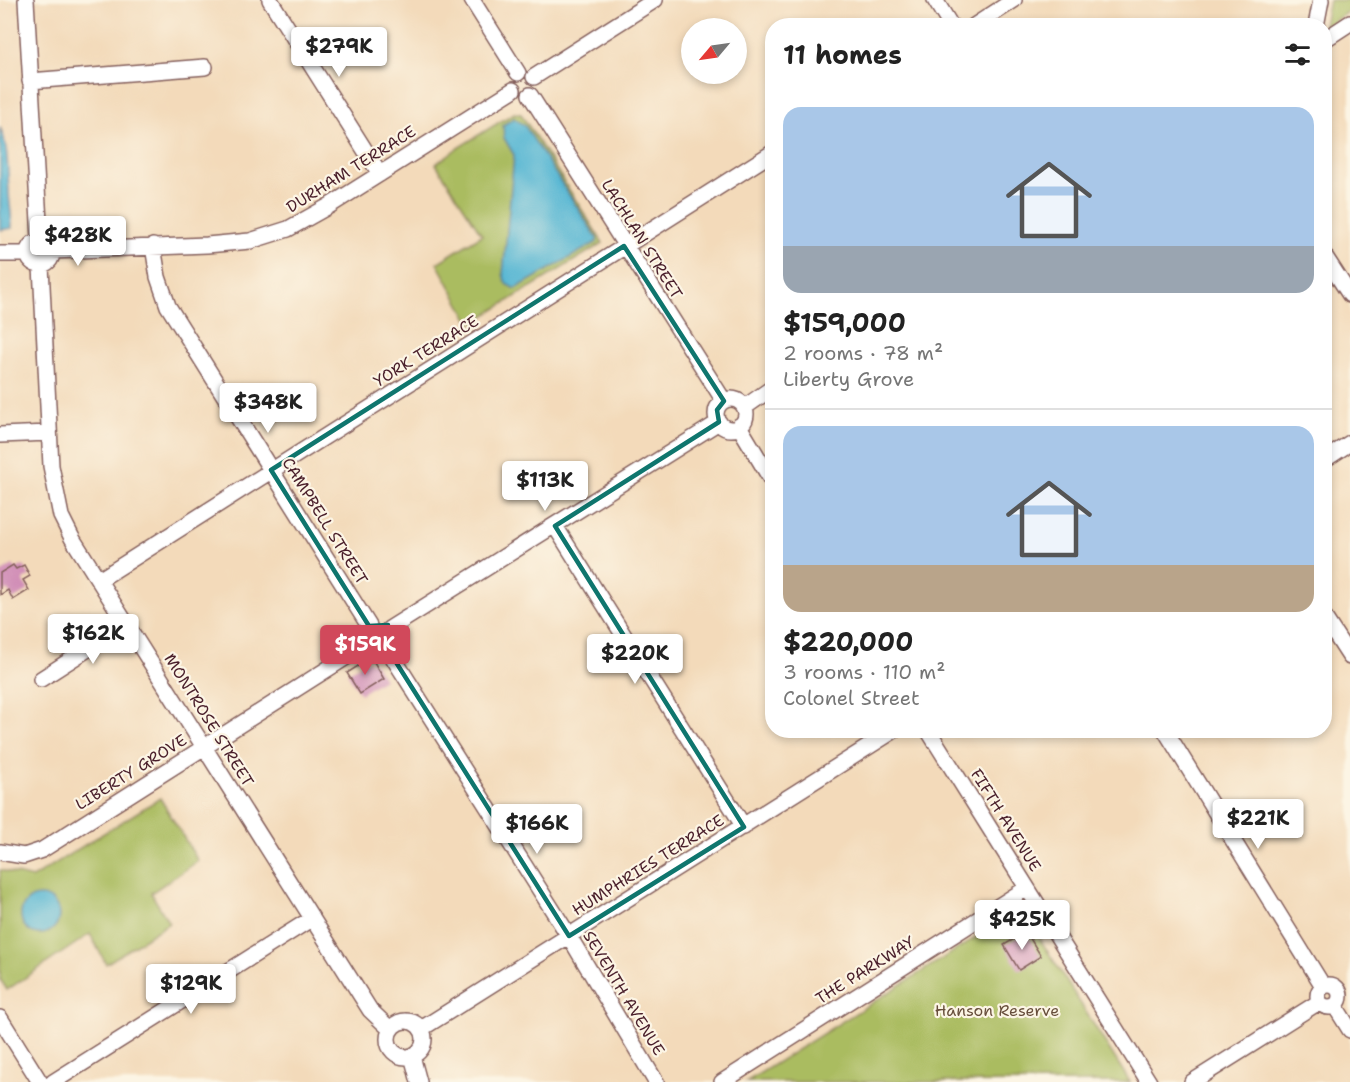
<!DOCTYPE html>
<html lang="en">
<head>
<meta charset="utf-8">
<style>
  :root { --surface:#fff; --page:#f2f2f2; --text:#222; --muted:#767676; --line:#e0e0e0; --accent:#d1495b }
  body { margin:0; font-family:"Shantell Sans",sans-serif; background:var(--page); color:var(--text); height:100vh; display:flex; flex-direction:column; font-size:22px; white-space:nowrap }
  * { box-sizing:border-box; margin:0 }
  p { font-size:20px; color:var(--muted) }
  .icon { flex:none; width:33px; height:33px; fill:none; stroke:currentColor; stroke-width:2; stroke-linecap:round; stroke-linejoin:round }
  .map { position:relative; flex:1; overflow:hidden }
  .sheet { position:absolute; left:765px; top:18px; width:567px; height:720px; display:flex; flex-direction:column; background:var(--surface); border-radius:24px; box-shadow:0 3px 9px #0003 }
  .sheet>* { flex:none }
  .needle { width:39px; rotate:241deg }
  .buttons { position:absolute; left:681px; top:18px; display:grid; gap:12px }
  .buttons a { display:grid; place-items:center; width:66px; height:66px; border-radius:50%; background:var(--surface); box-shadow:0 3px 9px #0003; font-size:30px }
  .price { position:absolute; translate:-50% -51px; padding:0 14px; border-radius:6px; background:#fff; color:#222; font-size:20px; line-height:39px; filter:drop-shadow(0 2px 3px #0008) }
  .price::after { content:''; position:absolute; left:50%; top:36px; width:18px; height:14px; margin-left:-9px; background:inherit; clip-path:polygon(0 0,100% 0,50% 100%) }
  .price.current { background:var(--accent); color:#fff }
  ul { padding:0; list-style:none }
  li { display:grid; align-content:center; gap:12px; height:318px; padding:0 18px }
  li+li { border-top:2px solid var(--line) }
  li span { display:grid; place-items:center; height:186px; border-radius:18px; color:#555 }
  li>.icon { margin-inline-start:auto }
  span .icon { width:108px; height:108px; fill:#fffc; stroke-width:1 }
  li b { font-size:26px }
  h2 { display:flex; justify-content:space-between; align-items:center; height:72px; padding:0 18px; font-size:26px }
  .map>svg:first-child { display:block }
  .green { fill:#aabc60; stroke:#7a6e46; stroke-width:1.5 }
  .water { fill:#55b6d3; stroke:#506a7f; stroke-width:1.5 }
  .building { fill:#d18fb7 }
  .lines { fill:none; stroke-linecap:round; stroke-linejoin:round }
  .minor-casing { stroke:#85605d; stroke-width:18 }
  .minor { stroke:#fff; stroke-width:15 }
  .marked { fill:none; stroke:#0f766e; stroke-width:4.5; stroke-linejoin:round }
  .labels { text-anchor:middle; dominant-baseline:central; stroke-width:4.5; stroke-linejoin:round; paint-order:stroke }
  .street-label { font-size:16px; fill:#4a1f2b; stroke:#fcf5e5 }
  .park-label { font-size:16px; fill:#674e3b; stroke:#fcf5e5 }
</style>
</head>
<body>
<div class="map">
<svg width="1350" height="1082" viewBox="0 0 1350 1082">
  <rect width="100%" height="100%" fill="#fcf5e5"/>
  <filter id="ink" filterUnits="userSpaceOnUse"><feTurbulence type="fractalNoise" baseFrequency=".0167" numOctaves="2"/><feDisplacementMap in="SourceGraphic" scale="12" xChannelSelector="R" yChannelSelector="G"/><feConvolveMatrix kernelMatrix="1 2 1 2 8 2 1 2 1" color-interpolation-filters="sRGB"/></filter>
  <filter id="wash" filterUnits="userSpaceOnUse"><feTurbulence type="fractalNoise" baseFrequency=".008" numOctaves="4" result="noise"/><feDisplacementMap in="SourceGraphic" scale="24" xChannelSelector="R" yChannelSelector="G"/><feGaussianBlur stdDeviation="1.35" result="paint"/><feColorMatrix in="noise" values="0 0 0 0 0 0 0 0 0 0 0 0 0 0 0 0 0 1.4 0 .05"/><feComposite in="paint" operator="in"/></filter>
  <g filter="url(#wash)">
    <rect width="100%" height="100%" fill="#f3daba"/>
    <!-- green -->
    <path class="green" d="M1329 0H1350V10L1325 27 1324 25Z
      M514 113 521 114 603 243 471 324 437 263 482 235 436 164 456 149Z
      M160 798 198 861 151 893 169 923 106 964 90 934 7 990 0 979V870L32 878Z
      M1021 909 1130 1082H746Z"/>
    <!-- water -->
    <path class="water" d="M514 118 525 126 597 238V242L515 289 506 284 503 274 514 155 504 138 503 125Z
      M0 127C9 148 7 168 9 189 9 203 12 215 12 228L0 230Z
      M21 915a19 19 0 1 1 38 0a19 19 0 1 1-38 0Z"/>
    <g id="blocks">
      <!-- building -->
      <path class="building" d="M13 565 16 569 24 565 30 576 23 580 29 590 13 600 8 590 0 595V573Z
        M366 661 374 662 384 679 360 694 347 673Z
        M1026 932 1041 956 1019 970 1004 945Z"/>
    </g>
  </g>
  <g filter="url(#ink)">
    <use href="#blocks" fill-opacity="0" stroke="#85605d" stroke-width="1.5"/>
    <g class="lines">
      <!-- minor casing -->
      <g class="minor-casing">
        <path id="minor" d="M26 0 40 239
          M270 0 380 174
          M472 0 518 73
          M935 0 951 26
          M974 26 1014 0
          M1316 26 1321 0
          M1324 40 1350 23
          M534 77 655 0
          M30 81 205 67
          M530 95 724 401
          M28 253a12 12 0 1 1 24 0a12 12 0 1 1-24 0Z
          M153 246 158 277 168 306 369 626
          M52 251 207 245 250 241 288 229 329 206 513 90
          M0 254H28
          M1324 255 1350 295
          M41 266 51 466 61 516 72 538 370 1010 390 1029
          M716 414a15 15 0 1 1 30 0a15 15 0 1 1-30 0Z
          M745 407 772 388
          M739 426 772 481
          M0 435 49 433
          M1324 460 1350 443
          M555 526 744 827
          M99 580 772 153
          M1324 617 1350 657
          M389 629 719 422
          M387 648 569 936 656 1082
          M41 679 127 624
          M928 730 1149 1082
          M1165 730 1323 986
          M0 852 24 856 42 850 367 644
          M1318 996a11 11 0 1 1 22 0a11 11 0 1 1-22 0Z
          M1335 1006 1350 1030
          M0 1018 40 1082
          M388 1039a18 18 0 1 1 36 0a18 18 0 1 1-36 0Z
          M421 1029 895 730
          M412 1056 419 1082
          M53 1082 311 919
          M722 1082 1027 888
          M1192 1082 1319 1002"/>
      </g>
      <!-- minor -->
      <use href="#minor" class="minor"/>
    </g>
  </g>
  <!-- marked area -->
  <path class="marked" d="M624 246 724 401 717 410 719 422 555 526 744 827 569 936 387 648 388 625 369 626 271 470Z"/>
  <g class="labels">
    <!-- street labels -->
    <g class="street-label">
      <text transform="translate(351 169) rotate(-32)">DURHAM TERRACE</text>
      <text transform="translate(642 239) rotate(58)">LACHLAN STREET</text>
      <text transform="translate(426 351) rotate(-32)">YORK TERRACE</text>
      <text transform="translate(325 521) rotate(58)">CAMPBELL STREET</text>
      <text transform="translate(209 720) rotate(58)">MONTROSE STREET</text>
      <text transform="translate(131 772) rotate(-32)">LIBERTY GROVE</text>
      <text transform="translate(1006 820) rotate(58)">FIFTH AVENUE</text>
      <text transform="translate(648 865) rotate(-32)">HUMPHRIES TERRACE</text>
      <text transform="translate(865 970) rotate(-32)">THE PARKWAY</text>
      <text transform="translate(624 993) rotate(59)">SEVENTH AVENUE</text>
    </g>
    <!-- park labels -->
    <g class="park-label">
      <text x="997" y="1010">Hanson Reserve</text>
    </g>
  </g>
</svg>
<div class="buttons">
<a><svg class="needle" viewBox="-14 -14 28 28"><path d="M0-13l5 13h-10z" fill="#e53935"/><path d="M0 13l5-13h-10z" fill="#767676"/></svg></a>
</div>
<b class="price" style="left:339px;top:78px">$279K</b>
<b class="price" style="left:78px;top:267px">$428K</b>
<b class="price" style="left:268px;top:434px">$348K</b>
<b class="price" style="left:545px;top:512px">$113K</b>
<b class="price" style="left:93px;top:665px">$162K</b>
<b class="price current" style="left:365px;top:676px">$159K</b>
<b class="price" style="left:635px;top:685px">$220K</b>
<b class="price" style="left:1258px;top:850px">$221K</b>
<b class="price" style="left:537px;top:855px">$166K</b>
<b class="price" style="left:1022px;top:951px">$425K</b>
<b class="price" style="left:191px;top:1015px">$129K</b>
<section class="sheet">
<h2>11 homes<svg class="icon" aria-label="filters" viewBox="0 0 24 24"><path d="M4 7h16M4 17h16"/><circle cx="9" cy="7" r="2"/><circle cx="15" cy="17" r="2"/></svg></h2>
<ul>
<li><span style="background:linear-gradient(#a9c7e8 75%,#9aa5b1 0)"><svg class="icon" aria-label="home" viewBox="0 0 24 24"><path d="M3 11l9-7 9 7M6 9v11h12V9"/></svg></span><div><b>$159,000</b><p>2 rooms · 78 m²</p><p>Liberty Grove</p></div></li>
<li><span style="background:linear-gradient(#a9c7e8 75%,#b9a48a 0)"><svg class="icon" aria-label="home" viewBox="0 0 24 24"><path d="M3 11l9-7 9 7M6 9v11h12V9"/></svg></span><div><b>$220,000</b><p>3 rooms · 110 m²</p><p>Colonel Street</p></div></li>
</ul>
</section>
</div>
</body>
</html>
